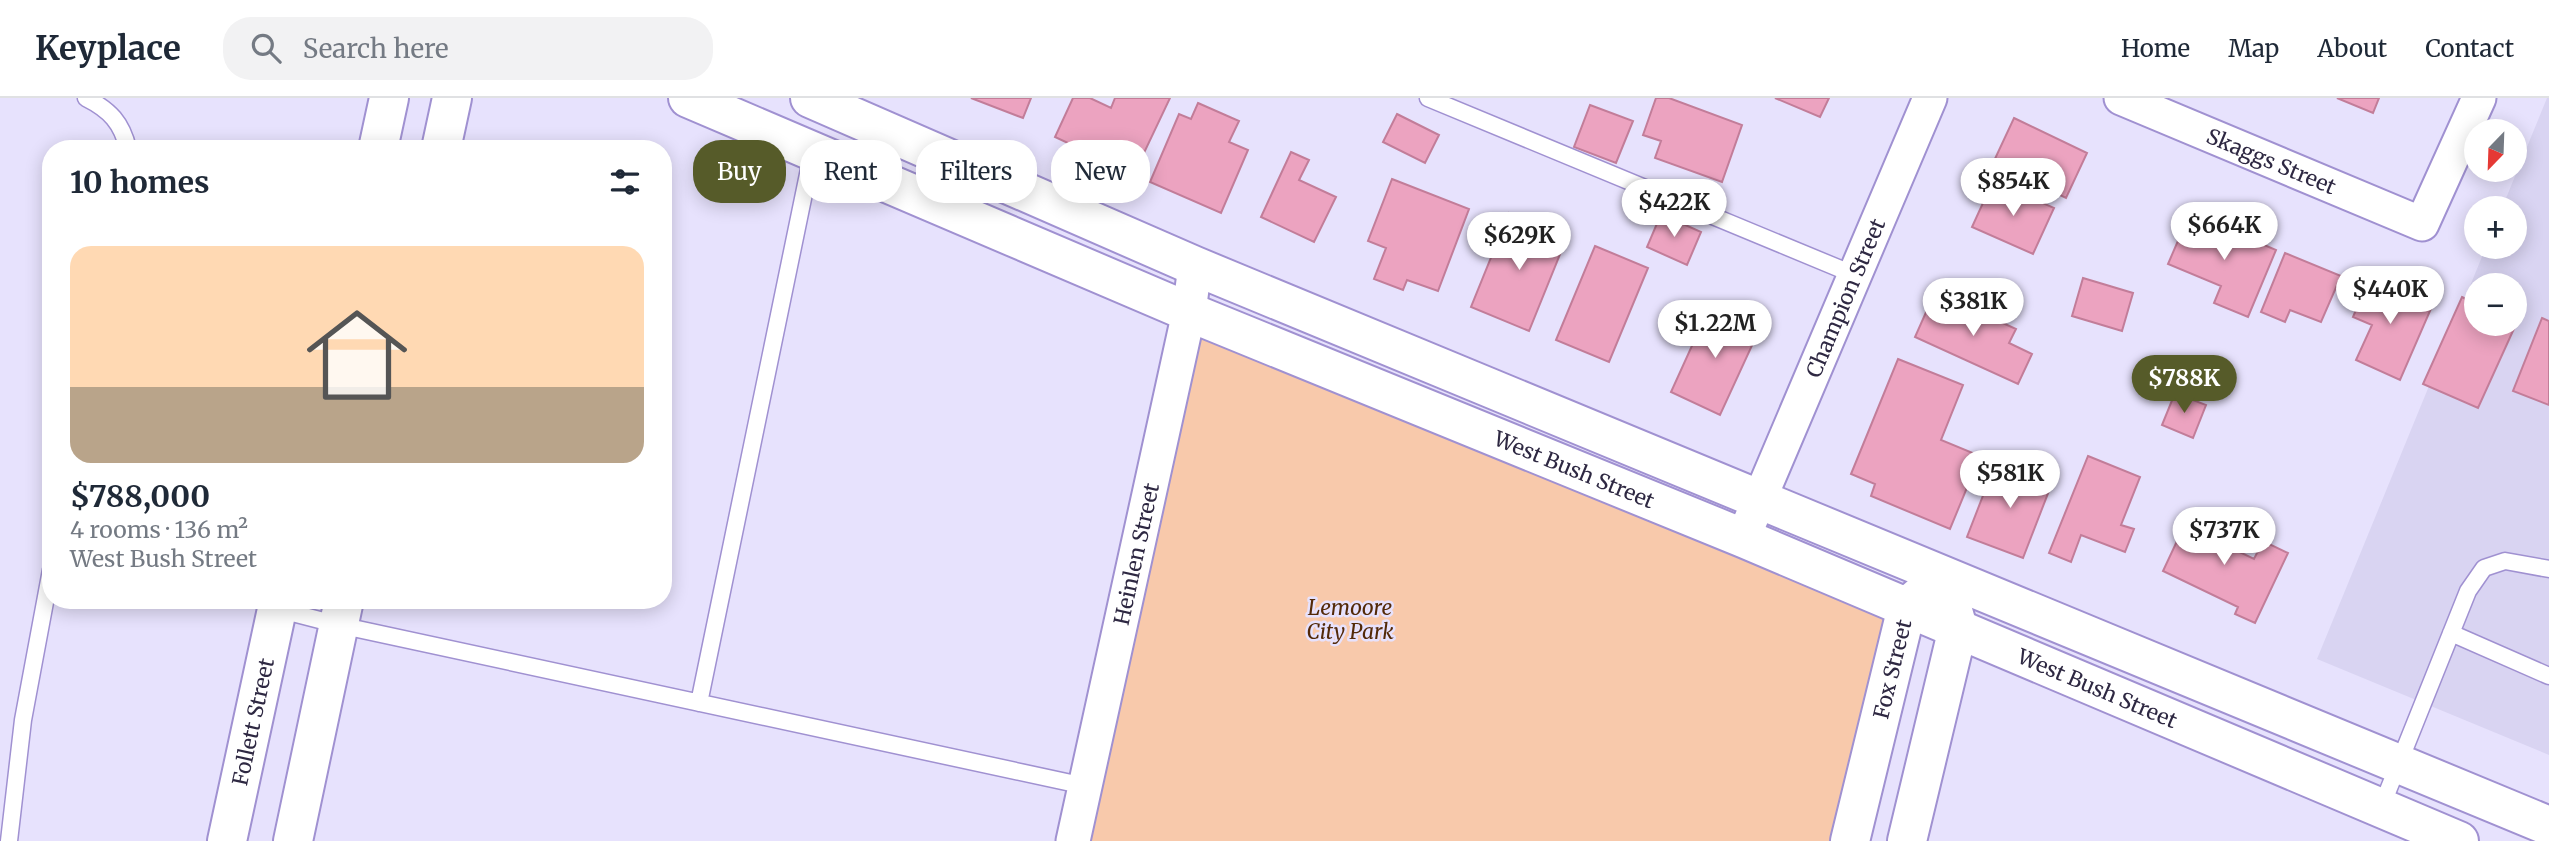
<!DOCTYPE html>
<html lang="en">
<head>
<meta charset="utf-8">
<style>
  :root { --surface:#fff; --page:#f2f2f3; --text:#1f2937; --muted:#747a83; --line:#e0e1e3; --accent:#565b29 }
  body { margin:0; font-family:Merriweather,serif; background:var(--page); color:var(--text); height:100vh; display:flex; flex-direction:column; font-size:26px; white-space:nowrap }
  * { box-sizing:border-box; margin:0 }
  p { font-size:23px; color:var(--muted) }
  .icon { flex:none; width:38px; height:38px; fill:none; stroke:currentColor; stroke-width:2; stroke-linecap:round; stroke-linejoin:round }
  .map { position:relative; flex:1; overflow:hidden }
  .details { position:absolute; left:42px; top:42px; width:630px; height:469px; display:flex; flex-direction:column; background:var(--surface); border-radius:28px; box-shadow:0 4px 18px #0003 }
  .details>* { flex:none }
  .hud { position:absolute; left:693px; top:42px; width:665px; height:63px; display:flex; gap:14px }
  .needle { width:46px; rotate:203deg }
  .tools { position:absolute; left:2464px; top:21px; display:grid; gap:14px }
  .tools a { display:grid; place-items:center; width:63px; height:63px; border-radius:50%; background:var(--surface); box-shadow:0 4px 18px #0003; font-size:35px }
  .price { position:absolute; translate:-50% -60px; padding:0 16px; border-radius:24px; background:#fff; color:#222; font-size:23px; line-height:46px; filter:drop-shadow(0 2px 4px #0008) }
  .price::after { content:''; position:absolute; left:50%; top:42px; width:21px; height:16px; margin-left:-10px; background:inherit; clip-path:polygon(0 0,100% 0,50% 100%) }
  .price.active { background:var(--accent); color:#fff }
  ul { padding:0; list-style:none }
  li { display:grid; align-content:center; gap:14px; height:371px; padding:0 28px }
  li+li { border-top:2px solid var(--line) }
  li span { display:grid; place-items:center; height:217px; border-radius:21px; color:#555 }
  li>.icon { margin-inline-start:auto }
  span .icon { width:126px; height:126px; fill:#fffc; stroke-width:1 }
  li b { font-size:30px }
  h2 { display:flex; justify-content:space-between; align-items:center; height:84px; padding:0 28px; font-size:30px }
  .chip { padding:0 24px; border-radius:28px; background:var(--surface); box-shadow:0 4px 18px #0003; font-size:24px; line-height:63px }
  .chip.active { background:var(--accent); color:#fff }
  header { display:flex; align-items:center; gap:42px; box-sizing:border-box; height:98px; padding:0 35px; background:var(--surface); border-bottom:2px solid var(--line) }
  header strong { font-size:33px }
  nav { display:flex; gap:38px; margin-inline-start:auto; font-size:24px }
  .search { width:490px; height:63px; background:var(--page); display:flex; align-items:center; gap:18px; box-sizing:border-box; padding:0 24px; border-radius:28px; color:var(--muted); font-size:26px }
  .map>svg:first-child { display:block }
  .built { fill:#d9d4f2; fill-rule:evenodd }
  .green { fill:#f8c9ab }
  .building { fill:#eca3c0; stroke:#c27d99; stroke-width:2 }
  .lines { fill:none; stroke-linecap:round; stroke-linejoin:round }
  .service-casing { stroke:#a091d1; stroke-width:19 }
  .minor-casing { stroke:#a091d1; stroke-width:37 }
  .tertiary-casing { stroke:#a091d1; stroke-width:42 }
  .secondary-casing { stroke:#a091d1; stroke-width:42 }
  .service { stroke:#fff; stroke-width:16 }
  .minor { stroke:#fff; stroke-width:33 }
  .tertiary { stroke:#fff; stroke-width:38 }
  .secondary { stroke:#fff; stroke-width:38 }
  .labels { text-anchor:middle; dominant-baseline:central; stroke-width:5; stroke-linejoin:round; paint-order:stroke }
  .street-label { font-size:21px; fill:#2e2842; stroke:#e7e2fd }
  .park-label { font-size:21px; font-style:italic; fill:#532908; stroke:#e7e2fd }
</style>
</head>
<body>
<header>
<strong>Keyplace</strong>
<div class="search"><svg class="icon" aria-label="search" viewBox="0 0 24 24"><circle cx="10" cy="10" r="6"/><path d="M15 15l6 6"/></svg>Search here</div>
<nav><a>Home</a><a>Map</a><a>About</a><a>Contact</a></nav>
</header>
<div class="map">
<svg width="2549" height="743" viewBox="0 0 2549 743">
  <rect width="100%" height="100%" fill="#e7e2fd"/>
  <!-- built -->
  <path class="built" d="M2547 0H2549V657L2317 561 2486 149H2515V110H2502ZM2476 187H2515V226H2476Z"/>
  <!-- green -->
  <path class="green" d="M1189 214 1907 509 1853 743H1073Z"/>
  <!-- building -->
  <path class="building" d="M971 0H1031L1023 20Z
    M1073 0H1090L1111 10 1115 0H1170L1134 76 1055 39Z
    M1656 0H1669L1742 27 1722 84 1655 60 1661 43 1643 37Z
    M1775 0H1829L1820 19Z
    M2337 0H2379L2373 15Z
    M1198 5 1239 23 1229 44 1248 52 1221 115 1150 84 1179 16 1191 21Z
    M1590 7 1633 23 1616 65 1574 49Z
    M1397 16 1439 37 1425 65 1383 44Z
    M2014 20 2087 55 2066 100 1993 65Z
    M1291 54 1309 62 1299 82 1336 99 1314 144 1261 119Z
    M1392 81 1469 111 1438 193 1407 182 1403 192 1374 181 1386 150 1368 143Z
    M1993 83 2054 110 2033 156 1972 129Z
    M1509 115 1567 139 1529 233 1471 209Z
    M2190 115 2276 152 2248 219 2214 205 2221 188 2168 166Z
    M1661 116 1701 134 1687 167 1647 149Z
    M1595 148 1648 170 1609 264 1556 242Z
    M2285 155 2341 178 2321 224 2290 212 2285 224 2261 214Z
    M2370 178 2433 206 2400 282 2356 262 2372 227 2353 219Z
    M2083 180 2133 195 2122 233 2072 218Z
    M1935 194 2016 231 2009 245 2032 256 2018 286 1915 239Z
    M2462 199 2476 206V226L2517 224 2478 310 2423 286Z
    M1710 208 1760 230 1720 317 1671 294Z
    M2542 220 2549 223V307L2513 293Z
    M1898 261 1963 287 1941 342 1980 358 1950 431 1871 398 1875 386 1851 376Z
    M2175 295 2206 307 2193 340 2162 327Z
    M2088 358 2140 379 2121 427 2134 431 2125 454 2081 437 2071 464 2049 455Z
    M1996 364 2052 385 2023 460 1967 439Z
    M2192 411 2218 423 2210 440 2254 461 2263 443 2288 455 2255 525 2235 516 2238 509 2163 473Z"/>
  <g class="lines">
    <!-- service casing -->
    <g class="service-casing">
      <path id="service" d="M86 0C110 12 122 25 128 51
        M1428 0 1855 177
        M277 511 339 527 1085 688
        M2451 535 2549 578
        M699 605 813 52
        M2381 710 2468 493 2484 470 2505 463 2549 471
        M9 743 23 622 51 472"/>
    </g>
    <!-- minor casing -->
    <g class="minor-casing">
      <g id="minor">
        <path id="s1" d="M2121 0 2422 126 2479 0"/>
        <path id="s2" d="M1743 440 1930 0"/>
        <path id="s3" d="M1073 743 1189 214 1195 168"/>
      </g>
    </g>
    <!-- tertiary casing -->
    <g class="tertiary-casing">
      <g id="tertiary">
        <path d="M378 51 389 0"/>
        <path d="M441 51 452 0"/>
        <path id="s4" d="M227 743 279 502"/>
        <path d="M293 743 344 502"/>
        <path id="s5" d="M1850 743 1907 509 1943 478 1958 530 1907 743"/>
      </g>
    </g>
    <!-- secondary casing -->
    <g class="secondary-casing">
      <g id="secondary">
        <path id="s6" d="M688 0 1189 214 1743 440 2459 743"/>
        <path d="M810 0 1195 168 2549 728"/>
      </g>
    </g>
    <!-- service -->
    <use href="#service" class="service"/>
    <!-- minor -->
    <use href="#minor" class="minor"/>
    <!-- tertiary -->
    <use href="#tertiary" class="tertiary"/>
    <!-- secondary -->
    <use href="#secondary" class="secondary"/>
  </g>
  <g class="labels">
    <!-- street labels -->
    <g class="street-label">
      <text stroke="none"><textPath href="#s1" startOffset="163">Skaggs Street</textPath></text>
      <text stroke="none"><textPath href="#s2" startOffset="261">Champion Street</textPath></text>
      <text stroke="none"><textPath href="#s6" startOffset="961">West Bush Street</textPath></text>
      <text stroke="none"><textPath href="#s3" startOffset="294">Heinlen Street</textPath></text>
      <text stroke="none"><textPath href="#s5" startOffset="177">Fox Street</textPath></text>
      <text stroke="none"><textPath href="#s6" startOffset="1528">West Bush Street</textPath></text>
      <text stroke="none"><textPath href="#s4" startOffset="122">Follett Street</textPath></text>
    </g>
    <!-- park labels -->
    <g class="park-label">
      <text x="1350" y="509">Lemoore<tspan x="1350" dy="24">City Park</tspan></text>
    </g>
  </g>
</svg>
<div class="tools">
<a><svg class="needle" viewBox="-14 -14 28 28"><path d="M0-13l5 13h-10z" fill="#e53935"/><path d="M0 13l5-13h-10z" fill="#747a83"/></svg></a>
<a>+</a>
<a>−</a>
</div>
<b class="price" style="left:2013px;top:120px">$854K</b>
<b class="price" style="left:1674px;top:141px">$422K</b>
<b class="price" style="left:2224px;top:164px">$664K</b>
<b class="price" style="left:1519px;top:174px">$629K</b>
<b class="price" style="left:2390px;top:228px">$440K</b>
<b class="price" style="left:1973px;top:240px">$381K</b>
<b class="price" style="left:1715px;top:262px">$1.22M</b>
<b class="price active" style="left:2184px;top:317px">$788K</b>
<b class="price" style="left:2010px;top:412px">$581K</b>
<b class="price" style="left:2224px;top:469px">$737K</b>
<div class="hud">
<a class="chip active">Buy</a>
<a class="chip">Rent</a>
<a class="chip">Filters</a>
<a class="chip">New</a>
</div>
<section class="details">
<h2>10 homes<svg class="icon" aria-label="filters" viewBox="0 0 24 24"><path d="M4 7h16M4 17h16"/><circle cx="9" cy="7" r="2"/><circle cx="15" cy="17" r="2"/></svg></h2>
<ul>
<li><span style="background:linear-gradient(#ffd9b3 65%,#b9a48a 0)"><svg class="icon" aria-label="home" viewBox="0 0 24 24"><path d="M3 11l9-7 9 7M6 9v11h12V9"/></svg></span><div><b>$788,000</b><p>4 rooms · 136 m²</p><p>West Bush Street</p></div></li>
</ul>
</section>
</div>
</body>
</html>
